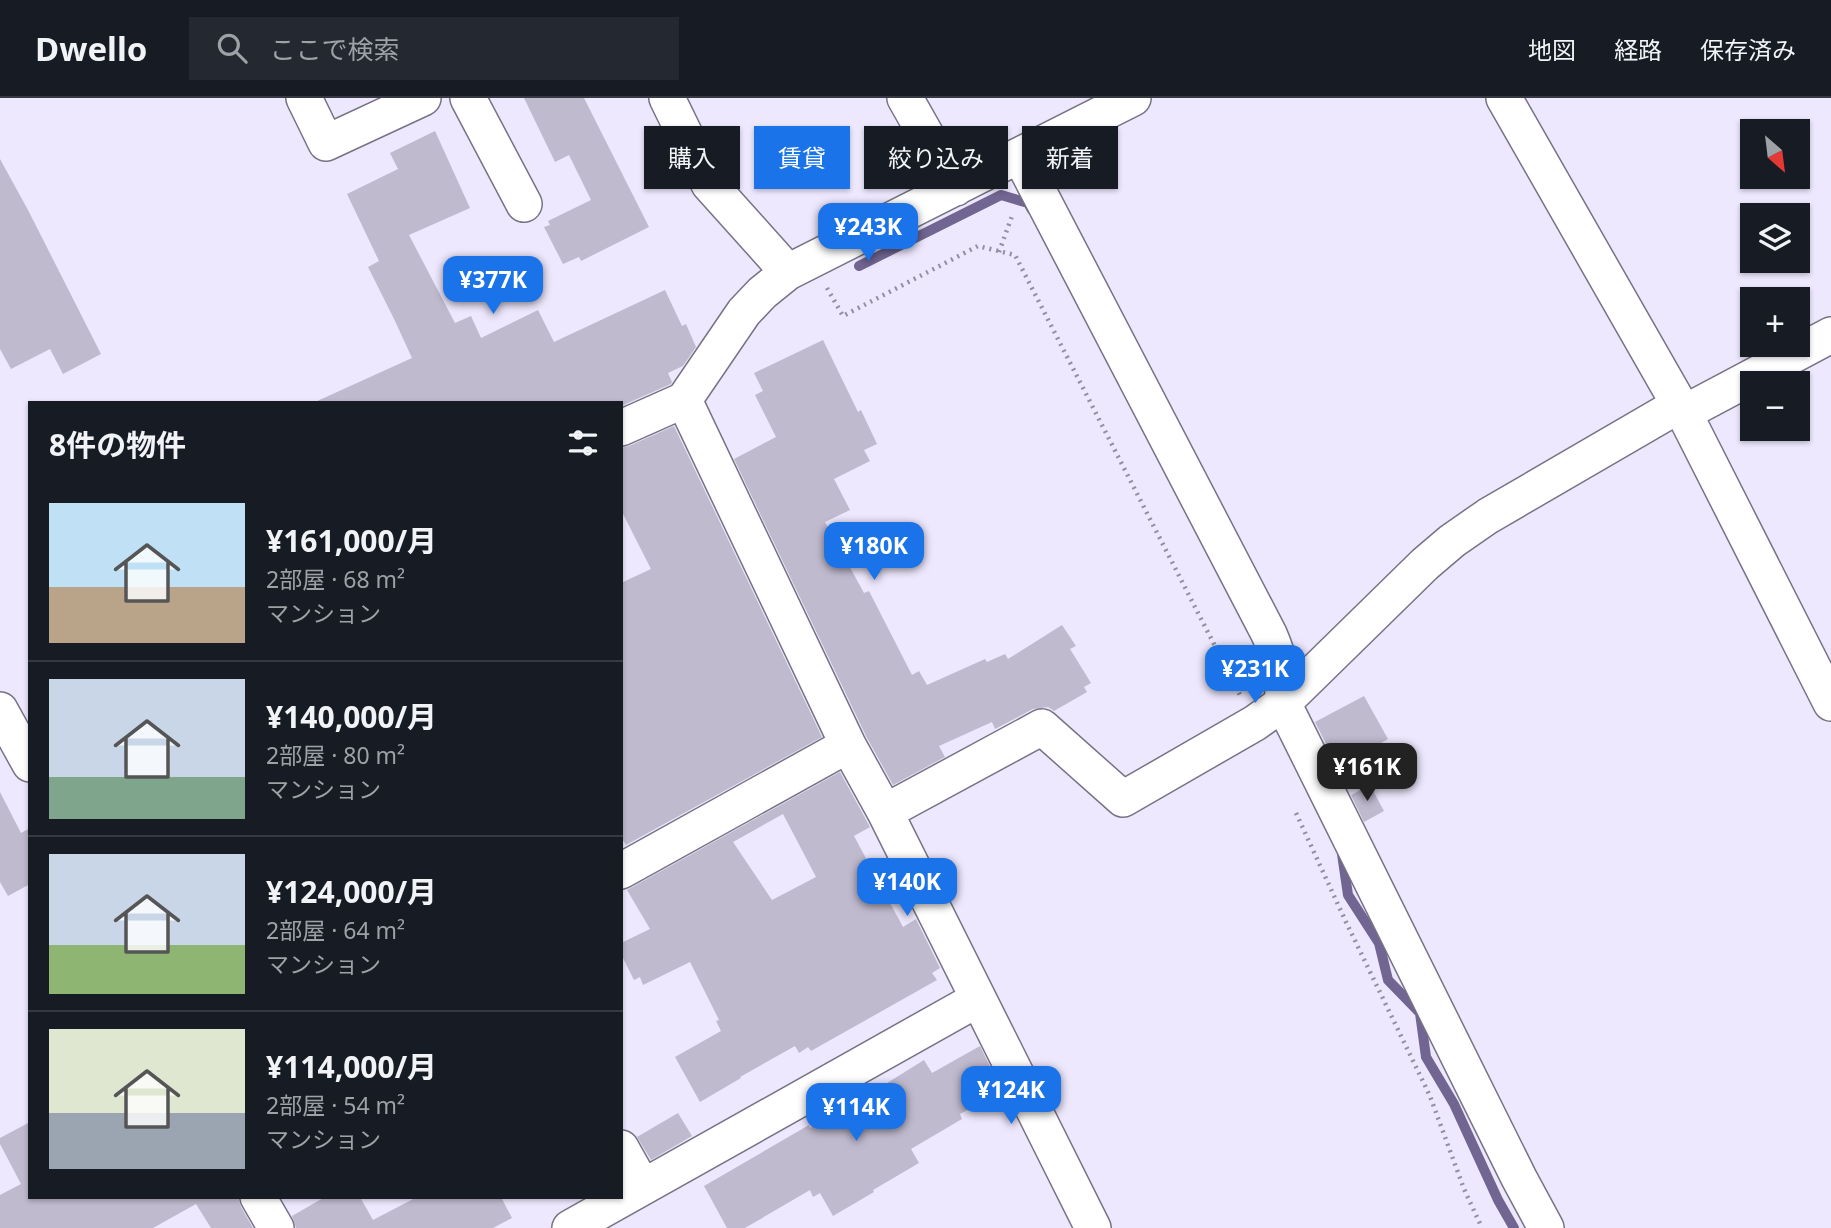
<!DOCTYPE html>
<html lang="ja">
<head>
<meta charset="utf-8">
<style>
  :root { --surface:#171b24; --page:#242831; --text:#f1f3f6; --muted:#9ea1a6; --line:#363941; --accent:#1a73e8 }
  body { margin:0; font-family:"Noto Sans","Noto Sans JP",sans-serif; background:var(--page); color:var(--text); height:100vh; display:flex; flex-direction:column; font-size:26px; white-space:nowrap }
  * { box-sizing:border-box; margin:0 }
  p { font-size:23px; color:var(--muted) }
  .icon { flex:none; width:38px; height:38px; fill:none; stroke:currentColor; stroke-width:2; stroke-linecap:round; stroke-linejoin:round }
  .map { position:relative; flex:1; overflow:hidden }
  .panel { position:absolute; left:28px; top:303px; width:595px; height:798px; display:flex; flex-direction:column; background:var(--surface); border-radius:0px; box-shadow:0 2px 5px #0004 }
  .panel>* { flex:none }
  .hud { position:absolute; left:644px; top:28px; width:665px; height:63px; display:flex; gap:14px }
  .needle { width:46px; rotate:152deg }
  .tools { position:absolute; left:1740px; top:21px; display:grid; gap:14px }
  .tools a { display:grid; place-items:center; width:70px; height:70px; border-radius:0px; background:var(--surface); box-shadow:0 2px 5px #0004; font-size:35px }
  .price { position:absolute; translate:-50% -60px; padding:0 16px; border-radius:14px; background:var(--accent); color:#fff; font-size:23px; line-height:46px; filter:drop-shadow(0 2px 4px #0008) }
  .price::after { content:''; position:absolute; left:50%; top:42px; width:21px; height:16px; margin-left:-10px; background:inherit; clip-path:polygon(0 0,100% 0,50% 100%) }
  .price.current { background:#222; color:#fff }
  ul { padding:0; list-style:none }
  li { display:flex; align-items:center; gap:21px; height:175px; padding:0 21px }
  li+li { border-top:2px solid var(--line) }
  li span { display:grid; place-items:center; flex:none; width:196px; height:140px; border-radius:0px; color:#555 }
  li>.icon { margin-inline-start:auto }
  span .icon { width:84px; height:84px; fill:#fffc; stroke-width:1 }
  li b { font-size:30px }
  h2 { display:flex; justify-content:space-between; align-items:center; height:84px; padding:0 21px; font-size:30px }
  .chip { padding:0 24px; border-radius:0px; background:var(--surface); box-shadow:0 2px 5px #0004; font-size:24px; line-height:63px }
  .chip.current { background:var(--accent); color:#fff }
  header { display:flex; align-items:center; gap:42px; box-sizing:border-box; height:98px; padding:0 35px; background:var(--surface); border-bottom:2px solid var(--line) }
  header strong { font-size:33px }
  nav { display:flex; gap:38px; margin-inline-start:auto; font-size:24px }
  .search { width:490px; height:63px; background:var(--page); display:flex; align-items:center; gap:18px; box-sizing:border-box; padding:0 24px; border-radius:0px; color:var(--muted); font-size:26px }
  .map>svg:first-child { display:block }
  .lines { fill:none; stroke-linecap:round; stroke-linejoin:round }
  .stream { stroke:#716591; stroke-width:10 }
  .building { fill:#bfbace; fill-rule:evenodd }
  .minor-casing { stroke:#777385; stroke-width:38 }
  .path { stroke:#928f9e; stroke-width:4.5; stroke-dasharray:2 5; stroke-linecap:butt }
  .minor { stroke:#fff; stroke-width:35 }
</style>
</head>
<body>
<header>
<strong>Dwello</strong>
<div class="search"><svg class="icon" aria-label="search" viewBox="0 0 24 24"><circle cx="10" cy="10" r="6"/><path d="M15 15l6 6"/></svg>ここで検索</div>
<nav><a>地図</a><a>経路</a><a>保存済み</a></nav>
</header>
<div class="map">
<svg width="1831" height="1130" viewBox="0 0 1831 1130">
  <rect width="100%" height="100%" fill="#ede8fd"/>
  <g class="lines">
    <!-- stream -->
    <path class="stream" d="M859 168 1001 97 1028 105 1032 112
      M1342 756 1348 797 1379 845 1388 882 1420 915 1426 959 1454 1006 1498 1102 1514 1130"/>
  </g>
  <!-- building -->
  <path class="building" d="M524 0H584L649 129 581 163 579 159 563 166 544 129 550 127 548 123 591 102 569 57 555 64Z
    M435 33 470 110 409 137 455 225 471 218 481 240 538 212 554 244 665 192 682 228 686 226 696 249 683 268 668 275 672 284 671 286 621 308V304H315L412 260 395 223 368 169 379 163 347 96 398 71 390 55Z
    M0 61 28 112 101 256 63 276 50 251 11 271 0 251Z
    M823 242 858 314 861 312 877 346 864 352 870 363 834 381 850 412 825 424 864 495 869 493 912 577 919 573 927 587 985 561 987 564 1005 556 1008 561 1062 527 1076 548 1070 551 1091 585 1084 589 1087 594 1054 613 1048 609 1033 611 995 631 992 624 939 648 945 659 893 687 866 638 734 361 776 339 755 297 763 293 754 275Z
    M674 328 822 639 626 747 621 739V485L651 471 621 412V350L629 348Z
    M1364 598 1388 641 1374 649 1382 664 1345 684 1315 624Z
    M840 674 870 729 854 738 903 829 916 821 940 870 932 875 937 882 811 953 808 949 799 955 795 948 740 979 741 980 700 1004 675 959 721 933 716 923 719 922 690 864 643 887 640 879 634 882 621 856V845L650 831 627 792ZM783 716 816 779 772 802 733 744Z
    M1370 687 1384 713 1364 724 1351 697Z
    M0 694 21 735 30 730V786L8 798 0 784Z
    M980 948 1002 993 960 1016 962 1021 911 1051 919 1065 873 1092 874 1094 833 1118 820 1095 813 1099 810 1092 745 1130H727L704 1088 809 1027 810 1030 830 1018 831 1020 924 962 932 975Z
    M678 1015 692 1038 651 1062 637 1039Z
    M30 1024V1099H238L241 1109 253 1130H211L196 1106 153 1130H0V1097L21 1086 0 1046V1040Z
    M325 1099H360L373 1122 417 1099H501L512 1120 493 1130H296L292 1118Z"/>
  <g class="lines">
    <!-- minor casing -->
    <g class="minor-casing">
      <path id="minor" d="M304 0 326 45 423 0
        M468 0 524 106
        M667 0 709 86 788 174
        M905 0 956 90
        M1504 0 1684 315 1831 605
        M1020 58 1269 536C1280 561 1283 578 1283 605L1519 1080 1546 1130
        M684 302 848 647 885 714 1093 1130
        M1684 315 1831 237
        M621 330 684 302 744 214 762 195 788 174 1133 0
        M0 612 30 666
        M885 714 1042 629 1123 701 1255 625 1283 605 1425 466 1452 443 1488 418 1679 307
        M621 773 848 647
        M621 1050 643 1089
        M258 1099 276 1130
        M570 1130 978 901"/>
    </g>
    <!-- path -->
    <path class="path" d="M999 154 1012 118
      M827 190 843 218 978 148 1015 157 1240 597
      M1296 715 1346 824 1430 998 1464 1091 1482 1130"/>
    <!-- minor -->
    <use href="#minor" class="minor"/>
  </g>
</svg>
<div class="tools">
<a><svg class="needle" viewBox="-14 -14 28 28"><path d="M0-13l5 13h-10z" fill="#e53935"/><path d="M0 13l5-13h-10z" fill="#9ea1a6"/></svg></a>
<a><svg class="icon" aria-label="layers" viewBox="0 0 24 24"><path d="M12 4l9 5-9 5-9-5zM3 14l9 5 9-5"/></svg></a>
<a>+</a>
<a>−</a>
</div>
<b class="price" style="left:868px;top:165px">¥243K</b>
<b class="price" style="left:493px;top:218px">¥377K</b>
<b class="price" style="left:874px;top:484px">¥180K</b>
<b class="price" style="left:1255px;top:607px">¥231K</b>
<b class="price current" style="left:1367px;top:705px">¥161K</b>
<b class="price" style="left:907px;top:820px">¥140K</b>
<b class="price" style="left:1011px;top:1028px">¥124K</b>
<b class="price" style="left:856px;top:1045px">¥114K</b>
<div class="hud">
<a class="chip">購入</a>
<a class="chip current">賃貸</a>
<a class="chip">絞り込み</a>
<a class="chip">新着</a>
</div>
<section class="panel">
<h2>8件の物件<svg class="icon" aria-label="filters" viewBox="0 0 24 24"><path d="M4 7h16M4 17h16"/><circle cx="9" cy="7" r="2"/><circle cx="15" cy="17" r="2"/></svg></h2>
<ul>
<li><span style="background:linear-gradient(#bfe0f5 60%,#b9a48a 0)"><svg class="icon" aria-label="home" viewBox="0 0 24 24"><path d="M3 11l9-7 9 7M6 9v11h12V9"/></svg></span><div><b>¥161,000/月</b><p>2部屋 · 68 m²</p><p>マンション</p></div></li>
<li><span style="background:linear-gradient(#c9d6e8 70%,#7fa58c 0)"><svg class="icon" aria-label="home" viewBox="0 0 24 24"><path d="M3 11l9-7 9 7M6 9v11h12V9"/></svg></span><div><b>¥140,000/月</b><p>2部屋 · 80 m²</p><p>マンション</p></div></li>
<li><span style="background:linear-gradient(#c9d6e8 65%,#8fb573 0)"><svg class="icon" aria-label="home" viewBox="0 0 24 24"><path d="M3 11l9-7 9 7M6 9v11h12V9"/></svg></span><div><b>¥124,000/月</b><p>2部屋 · 64 m²</p><p>マンション</p></div></li>
<li><span style="background:linear-gradient(#dfe7d0 60%,#9aa5b1 0)"><svg class="icon" aria-label="home" viewBox="0 0 24 24"><path d="M3 11l9-7 9 7M6 9v11h12V9"/></svg></span><div><b>¥114,000/月</b><p>2部屋 · 54 m²</p><p>マンション</p></div></li>
</ul>
</section>
</div>
</body>
</html>
